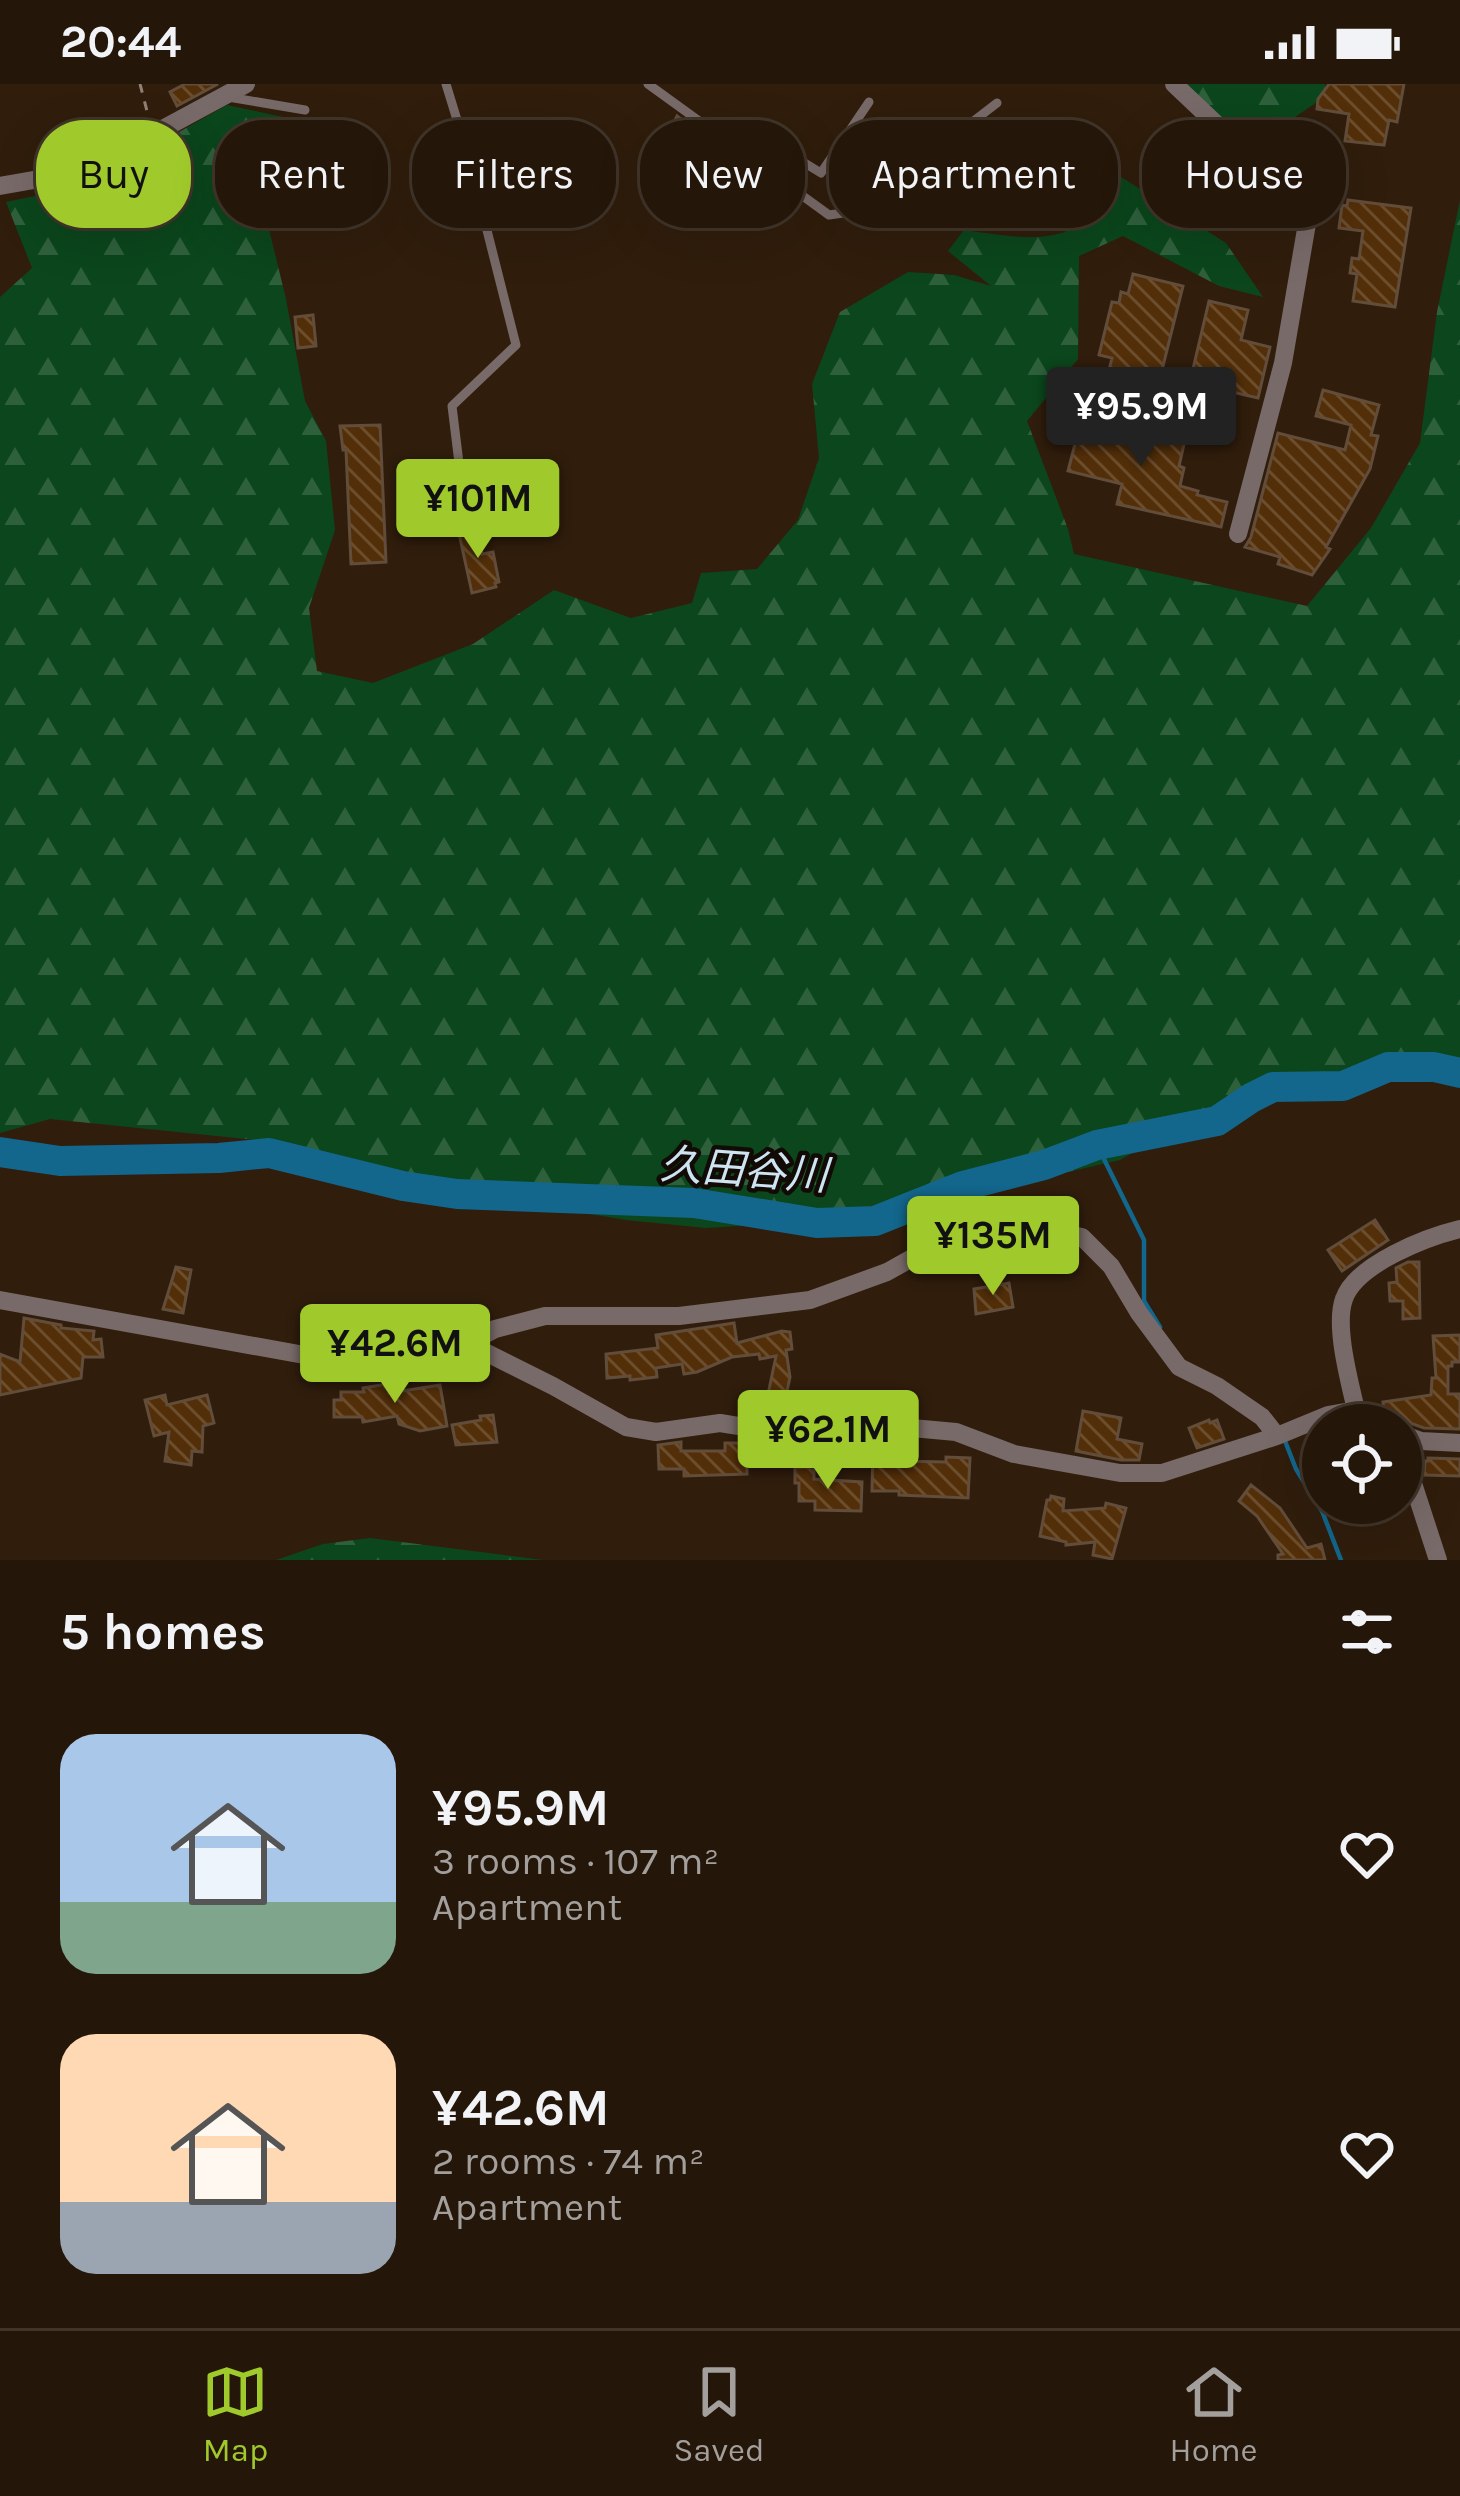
<!DOCTYPE html>
<html lang="en">
<head>
<meta charset="utf-8">
<style>
  :root { --surface:#241609; --page:#302317; --text:#f1f3f6; --muted:#a39f9c; --line:#41352a; --accent:#a0c92b }
  body { margin:0; font-family:Karla,"Noto Sans JP",sans-serif; background:var(--page); color:var(--text); height:100vh; display:flex; flex-direction:column; font-size:45px; white-space:nowrap }
  * { box-sizing:border-box; margin:0 }
  p { font-size:39px; color:var(--muted) }
  .icon { flex:none; width:66px; height:66px; fill:none; stroke:currentColor; stroke-width:2; stroke-linecap:round; stroke-linejoin:round }
  .map { position:relative; height:1476px; overflow:hidden }
  .details { display:flex; flex-direction:column; background:var(--surface); flex:1 }
  .details>* { flex:none }
  .guide { position:absolute; left:36px; top:36px; width:1389px; height:108px; display:flex; gap:24px }
  .tools { position:absolute; left:1302px; top:1320px; display:grid; gap:24px }
  .tools a { display:grid; place-items:center; width:120px; height:120px; border-radius:50%; background:var(--surface); box-shadow:0 12px 48px #0002,0 0 0 3px var(--line); font-size:60px }
  .price { position:absolute; translate:-50% -102px; padding:0 27px; border-radius:12px; background:var(--accent); color:#111; font-size:39px; line-height:78px; filter:drop-shadow(0 3px 6px #0008) }
  .price::after { content:''; position:absolute; left:50%; top:72px; width:36px; height:27px; margin-left:-18px; background:inherit; clip-path:polygon(0 0,100% 0,50% 100%) }
  .price.selected { background:#222; color:#fff }
  ul { padding:0; list-style:none }
  li { display:flex; align-items:center; gap:36px; height:300px; padding:0 60px }
  li span { display:grid; place-items:center; flex:none; width:336px; height:240px; border-radius:36px; color:#555 }
  li>.icon { margin-inline-start:auto }
  span .icon { width:144px; height:144px; fill:#fffc; stroke-width:1 }
  li b { font-size:51px }
  h2 { display:flex; justify-content:space-between; align-items:center; height:144px; padding:0 60px; font-size:51px }
  .tag { padding:0 42px; border-radius:48px; background:var(--surface); box-shadow:0 12px 48px #0002,0 0 0 3px var(--line); font-size:42px; line-height:108px }
  .tag.selected { background:var(--accent); color:#111 }
  .status { display:flex; justify-content:space-between; align-items:center; height:84px; padding:0 60px; background:var(--surface); direction:ltr }
  .status svg { height:33px; fill:currentColor }
  .tab-bar { display:flex; justify-content:space-around; align-items:center; height:168px; border-top:3px solid var(--line); background:var(--surface); font-size:33px; color:var(--muted) }
  .tab-bar a { display:grid; justify-items:center; gap:6px }
  .tab-bar .selected { color:var(--accent) }
  .map>svg:first-child { display:block }
  .forest { fill:url(#forest-firs) }
  .lines { fill:none; stroke-linecap:round; stroke-linejoin:round }
  .stream { stroke:#13668c; stroke-width:4.5 }
  .river { stroke:#13668c; stroke-width:30 }
  .building { fill:url(#building-back-hatch); stroke:#624c3a; stroke-width:3 }
  .path { stroke:#928275; stroke-width:3; stroke-dasharray:9 9; stroke-linecap:butt }
  .lane { stroke:#786a69; stroke-width:9 }
  .street { stroke:#786a69; stroke-width:18 }
  .labels { text-anchor:middle; dominant-baseline:central; stroke-width:9; stroke-linejoin:round; paint-order:stroke }
  .water-label { font-size:42px; font-style:italic; fill:#cee4f2; stroke:#120a04 }
</style>
</head>
<body>
<div class="status"><b>20:44</b><svg viewBox="0 0 49 12"><path d="M0 12V9h3v3zM5 12V6h3v6zM10 12V3h3v9zM15 12V0h3v12zM26 1h20v11H26zM47 4h2v5h-2z"/></svg></div>
<div class="map">
<svg width="1460" height="1476" viewBox="0 0 1460 1476">
  <defs>
    <pattern id="forest-firs" width="22" height="20" patternUnits="userSpaceOnUse" patternTransform="scale(3)"><rect width="22" height="20" fill="#0b461c"/><path d="M5 1l3.5 6h-7zM16 11l3.5 6h-7z" fill="#2f603c"/></pattern>
    <pattern id="building-back-hatch" width="6" height="6" patternUnits="userSpaceOnUse" patternTransform="scale(3)"><rect width="6" height="6" fill="#532f09"/><path d="M-1 5l2 2M0 0l6 6M5-1l2 2" fill="none" stroke="#6c4d2c"/></pattern>
  </defs>
  <rect width="100%" height="100%" fill="#301d0c"/>
  <!-- forest -->
  <path class="forest" d="M1187 0H1325L1326 12 1292 35 1287 47 1259 51 1219 33Z
    M227 21 297 36 314 55 252 76 286 215 305 317 326 357 335 446 309 524 317 587 373 599 473 560 554 506 631 534 692 519 701 489 757 485 798 436 819 374 812 300 840 228 908 188 954 191 991 202 948 167 964 146C1016 153 1076 168 1105 111L1074 83 1089 73 1226 159 1263 213 1219 202 1123 152 1079 172 1078 275 1027 337 1068 445 1074 470 1307 522 1371 444 1420 359 1437 228 1460 116V988L1401 979 1338 997 1266 999 1228 1026 1183 1041 1120 1076 1016 1100 978 1113 788 1139 706 1144 626 1136 495 1114 257 1056 50 1035 0 1049V213L32 184 6 118 83 102Z
    M370 1454 543 1476H276L323 1460Z"/>
  <g class="lines">
    <!-- stream -->
    <path class="stream" d="M1097 1061 1144 1156V1217L1160 1243
      M1285 1357 1296 1385 1322 1427 1341 1476"/>
    <!-- river -->
    <path class="river" d="M0 1068 60 1077 219 1074 269 1069 403 1102 457 1110 694 1119 817 1139 875 1137 963 1102 1044 1081 1097 1061 1217 1037 1251 1014 1273 1003 1343 1002 1388 983H1434L1460 989"/>
  </g>
  <!-- building -->
  <path class="building" d="M185 0H218L177 22 170 8Z
    M1329 0H1404L1397 38 1389 36 1384 61 1345 57 1349 30 1317 25 1318 15Z
    M677 32 700 49 690 63 669 49Z
    M1348 116 1411 124 1395 223 1353 217 1357 190 1350 189 1352 174 1359 175 1363 147 1339 144 1342 121 1347 122Z
    M1133 190 1183 202 1159 298 1109 286 1112 274 1099 271 1112 218 1119 219 1121 208 1128 210Z
    M1209 217 1248 226 1241 256 1270 263 1258 314 1228 307 1227 311 1189 302Z
    M313 231 316 262 298 264 295 233Z
    M1323 306 1379 321 1371 351 1378 352 1370 385 1326 463 1330 465 1312 491 1278 480 1280 473 1245 463 1251 453 1278 349 1345 366 1351 341 1316 332Z
    M1083 329 1185 356 1179 382 1184 384 1180 402 1198 407 1197 411 1227 418 1221 443 1117 420 1122 400 1068 387Z
    M380 341 386 478 351 480 346 366H343L340 342Z
    M477 442 482 470 493 468 499 498 495 499 496 503 472 509 458 445Z
    M1375 1136 1388 1156 1342 1187 1328 1166Z
    M1408 1178H1419L1420 1234 1403 1235V1217H1390L1389 1199 1397 1198 1396 1184Z
    M176 1183 191 1186 183 1229 163 1225Z
    M1009 1199 1013 1223 976 1230 974 1205Z
    M24 1234 61 1241V1244L94 1247 93 1256 101 1255 103 1273H83L81 1294 0 1311V1270L20 1278Z
    M734 1239 737 1259 782 1247 790 1248 792 1265 786 1266 790 1293 781 1335 755 1331 761 1319 766 1320 776 1272 760 1275 759 1270 732 1273 697 1288 684 1290 682 1280 656 1284 657 1293 630 1296V1292L607 1294 606 1270 658 1264 656 1251Z
    M1460 1251V1278H1452V1282H1448V1310H1460V1345L1424 1344 1405 1337H1397L1384 1326 1383 1318 1431 1311 1432 1294H1436L1433 1252Z
    M387 1300 389 1309 440 1301 447 1342 420 1347 399 1340 397 1332 363 1338 362 1333H334V1316H341V1308H364L363 1304Z
    M165 1311 167 1321 207 1311 214 1339 203 1342 202 1368 192 1367 191 1381 165 1377 169 1348 154 1352 145 1316Z
    M1083 1327 1121 1334 1117 1355 1142 1360 1139 1376H1121L1076 1367Z
    M493 1331 497 1358 456 1361 452 1341 481 1336 480 1332Z
    M1209 1336 1210 1339 1217 1336 1224 1355 1197 1364 1189 1344Z
    M681 1358V1367H725V1359H747V1390L684 1392V1385H659L658 1361Z
    M873 1366 899 1367 898 1377 946 1378V1373L970 1374 968 1414 899 1411V1407H872Z
    M1428 1374 1460 1375V1392L1424 1391 1425 1377H1428Z
    M795 1383H814V1395L862 1398 861 1427 815 1426V1417H799V1399H795Z
    M1251 1401 1280 1424 1307 1464 1321 1460 1325 1476H1278V1471L1283 1470 1257 1432 1239 1417Z
    M1051 1412 1064 1415 1063 1427 1105 1424 1106 1419 1126 1424 1112 1475 1093 1471 1095 1458 1066 1461V1458L1040 1452 1047 1416H1050Z"/>
  <g class="lines">
    <!-- path -->
    <path class="path" d="M140 0 148 31"/>
    <!-- lane -->
    <path class="lane" d="M446 0 469 75 516 261 452 322 465 428
      M648 0 829 131 886 123 923 76 997 19
      M228 13 305 26
      M723 52 744 42 821 89 869 18"/>
    <!-- street -->
    <path class="street" d="M1174 0 1231 54 1287 60 1305 71 1315 93 1283 279 1238 450
      M0 102 85 87 246 0
      M0 1216 387 1286 465 1261 495 1245 545 1232H679L810 1216 887 1188 928 1165 975 1161 1056 1148 1082 1153 1111 1182 1139 1229 1179 1283 1217 1302 1262 1333 1277 1352
      M465 1261 483 1267 553 1302 626 1343 656 1348 720 1339 836 1358 912 1344 956 1348 1014 1370 1120 1389H1162L1277 1352 1328 1331 1356 1326 1384 1341
      M1356 1326C1350 1299 1334 1242 1344 1215 1356 1180 1427 1153 1460 1145
      M1401 1350 1421 1357 1460 1359
      M1406 1353 1408 1384 1438 1476"/>
  </g>
  <g class="labels">
    <!-- water labels -->
    <g class="water-label">
      <text transform="translate(744 1086) rotate(4)">久田谷川</text>
    </g>
  </g>
</svg>
<div class="tools">
<a><svg class="icon" aria-label="locate" viewBox="0 0 24 24"><circle cx="12" cy="12" r="6"/><path d="M12 2v4M12 18v4M2 12h4M18 12h4"/></svg></a>
</div>
<b class="price selected" style="left:1141px;top:385px">¥95.9M</b>
<b class="price" style="left:478px;top:477px">¥101M</b>
<b class="price" style="left:993px;top:1214px">¥135M</b>
<b class="price" style="left:395px;top:1322px">¥42.6M</b>
<b class="price" style="left:828px;top:1408px">¥62.1M</b>
<div class="guide">
<a class="tag selected">Buy</a>
<a class="tag">Rent</a>
<a class="tag">Filters</a>
<a class="tag">New</a>
<a class="tag">Apartment</a>
<a class="tag">House</a>
</div>
</div>
<section class="details">
<h2>5 homes<svg class="icon" aria-label="filters" viewBox="0 0 24 24"><path d="M4 7h16M4 17h16"/><circle cx="9" cy="7" r="2"/><circle cx="15" cy="17" r="2"/></svg></h2>
<ul>
<li><span style="background:linear-gradient(#a9c7e8 70%,#7fa58c 0)"><svg class="icon" aria-label="home" viewBox="0 0 24 24"><path d="M3 11l9-7 9 7M6 9v11h12V9"/></svg></span><div><b>¥95.9M</b><p>3 rooms · 107 m²</p><p>Apartment</p></div><svg class="icon" aria-label="heart" viewBox="0 0 24 24"><path d="M12 20l-8-8c-3-5 5-10 8-4 3-6 11-1 8 4z"/></svg></li>
<li><span style="background:linear-gradient(#ffd9b3 70%,#9aa5b1 0)"><svg class="icon" aria-label="home" viewBox="0 0 24 24"><path d="M3 11l9-7 9 7M6 9v11h12V9"/></svg></span><div><b>¥42.6M</b><p>2 rooms · 74 m²</p><p>Apartment</p></div><svg class="icon" aria-label="heart" viewBox="0 0 24 24"><path d="M12 20l-8-8c-3-5 5-10 8-4 3-6 11-1 8 4z"/></svg></li>
</ul>
</section>
<nav class="tab-bar">
<a class="selected"><svg class="icon" aria-label="map" viewBox="0 0 24 24"><path d="M3 6l6-2 6 2 6-2v14l-6 2-6-2-6 2zM9 4v14M15 6v14"/></svg>Map</a>
<a><svg class="icon" aria-label="saved" viewBox="0 0 24 24"><path d="M7 4h10v16l-5-4-5 4z"/></svg>Saved</a>
<a><svg class="icon" aria-label="home" viewBox="0 0 24 24"><path d="M3 11l9-7 9 7M6 9v11h12V9"/></svg>Home</a>
</nav>
</body>
</html>
